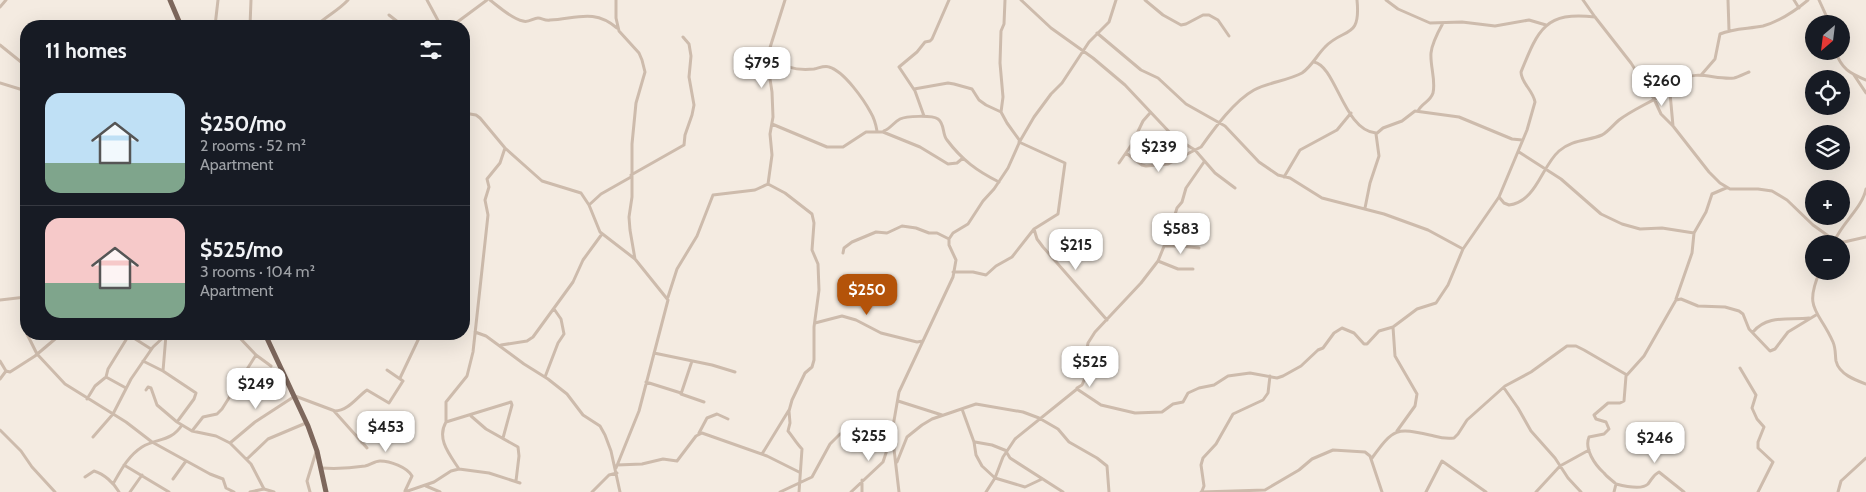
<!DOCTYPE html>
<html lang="en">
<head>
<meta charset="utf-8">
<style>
  :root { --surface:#171b24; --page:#20242c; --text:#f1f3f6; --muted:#9ea1a6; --line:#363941; --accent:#b45309 }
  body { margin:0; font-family:Cabin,sans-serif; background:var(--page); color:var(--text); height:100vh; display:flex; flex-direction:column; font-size:19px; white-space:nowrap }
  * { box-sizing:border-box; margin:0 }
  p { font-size:16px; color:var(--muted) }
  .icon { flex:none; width:28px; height:28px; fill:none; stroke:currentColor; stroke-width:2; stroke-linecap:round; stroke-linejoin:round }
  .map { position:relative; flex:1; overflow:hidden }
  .drawer { position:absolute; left:20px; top:20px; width:450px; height:320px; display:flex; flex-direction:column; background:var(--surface); border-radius:20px; box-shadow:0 5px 20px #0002 }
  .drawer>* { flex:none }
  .needle { width:32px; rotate:208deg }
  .controls { position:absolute; left:1805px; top:15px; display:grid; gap:10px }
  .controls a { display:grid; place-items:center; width:45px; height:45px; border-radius:50%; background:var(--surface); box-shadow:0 5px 20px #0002; font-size:25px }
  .price { position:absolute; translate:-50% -42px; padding:0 11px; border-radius:10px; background:#fff; color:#222; font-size:16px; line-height:32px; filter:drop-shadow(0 1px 2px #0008) }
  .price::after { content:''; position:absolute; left:50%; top:30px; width:15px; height:11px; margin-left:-8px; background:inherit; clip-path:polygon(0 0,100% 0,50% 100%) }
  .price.on { background:var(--accent); color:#fff }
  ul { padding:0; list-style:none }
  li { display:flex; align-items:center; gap:15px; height:125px; padding:0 25px }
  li+li { border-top:1px solid var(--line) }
  li span { display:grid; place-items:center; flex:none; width:140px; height:100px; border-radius:15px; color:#555 }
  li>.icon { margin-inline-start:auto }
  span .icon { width:60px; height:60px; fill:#fffc; stroke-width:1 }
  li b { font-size:21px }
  h2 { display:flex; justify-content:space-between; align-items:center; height:60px; padding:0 25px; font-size:21px }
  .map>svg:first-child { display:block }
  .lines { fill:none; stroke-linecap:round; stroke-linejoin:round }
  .minor { stroke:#cdbbac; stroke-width:3 }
  .primary { stroke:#7d675c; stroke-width:5 }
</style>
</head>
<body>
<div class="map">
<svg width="1866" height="492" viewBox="0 0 1866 492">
  <rect width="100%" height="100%" fill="#f4ebe1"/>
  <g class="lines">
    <!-- minor -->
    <path class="minor" d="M427 0 441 26
      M490 0C499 7 512 19 523 21 529 23 533 18 538 18 542 18 545 21 550 20 575 19 594 8 617 28
      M1005 0 1004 24 1001 31 1000 63 1003 97 1001 112 1007 123 1020 141
      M1021 0 1051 28 1093 58 1125 85 1174 137 1195 150 1201 147C1214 129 1234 101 1254 90 1269 82 1287 81 1302 73 1312 66 1317 55 1325 47 1344 27 1361 40 1357 0
      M1145 0 1163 15 1181 25 1186 24 1203 15H1209L1218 20 1229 36
      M1386 0 1398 9 1430 23 1462 22 1495 26 1529 20 1546 25
      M1583 0 1595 17 1631 63 1654 99 1661 114 1673 126 1709 172 1720 183 1730 189H1758L1772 191 1787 200 1813 225 1834 240 1844 242 1866 237
      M1728 0 1729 30
      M1794 0 1799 8
      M1819 0 1830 24
      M0 7 6 0
      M389 15 403 26
      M215 26 218 0
      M250 26 251 0
      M316 26C326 16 338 11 348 0
      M452 26 487 0
      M1097 33 1141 70 1158 78 1186 104 1225 126 1259 162 1278 175 1290 178 1322 198 1384 214 1428 230 1463 249
      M0 45 26 66
      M1835 51C1842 69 1849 73 1866 80
      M768 54C783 67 794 71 814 69 819 68 825 65 829 67 844 71 864 100 871 113 874 118 876 125 877 131
      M1314 62C1336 66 1344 131 1376 133
      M1702 74 1715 59 1720 34C1734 28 1748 29 1763 26 1780 21 1795 11 1808 0
      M1854 75 1866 93
      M0 83 23 90H26
      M914 89 948 83 954 84 972 89 979 100 986 105 1001 112
      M1418 111C1422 103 1430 102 1433 93 1436 80 1430 66 1431 53 1432 43 1438 32 1443 23
      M924 116 915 91 899 67 917 52 925 42 930 41 932 39 949 0
      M772 124 827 147H843L866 132H883L920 147 948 164 957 163 963 158
      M1673 126 1670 93C1671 87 1675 85 1679 81 1697 69 1714 80 1734 78 1739 77 1744 74 1749 72
      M884 131C891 128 894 122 900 119 906 116 932 115 938 119 945 124 942 134 947 140 962 160 977 171 999 182
      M505 148 542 181 581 193 589 205 600 232 635 259
      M1519 152 1561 179 1601 214 1622 224 1640 229 1662 228 1694 233 1706 212 1712 194 1726 188
      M1126 153 1142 165 1146 166 1168 164 1195 150 1215 173 1235 188
      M1119 163 1132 144 1143 121 1150 113
      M631 175 684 145 685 135 692 115 694 105 689 77 691 56 689 44 683 37
      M1284 177 1300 150 1337 130 1351 113
      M768 184 772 155 770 134 773 117 772 92 768 66V54L785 0
      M1499 197 1504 203 1509 205C1537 201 1541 167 1559 151 1573 139 1588 141 1602 135 1609 131 1613 125 1619 120 1628 113 1659 96 1670 93
      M589 205 601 194 631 177
      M1365 208 1370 183 1379 156 1376 134 1383 128 1402 121 1415 111 1459 117 1512 139 1522 140
      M1034 229 1037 239 1043 247 1107 320
      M1835 240C1843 222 1862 208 1866 189
      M1164 246H1180L1199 248
      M843 253 844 248 852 242 876 232 887 233 902 226 916 228 929 233H937L949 239
      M1158 261 1178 269H1193
      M1820 271C1803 310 1819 310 1833 342 1836 349 1835 355 1836 361 1839 374 1855 380 1866 384
      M953 272H973L986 275 996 266 1012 257 1034 229 1058 214 1065 163 1019 142
      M668 297 677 269 697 236 713 195 755 190 768 184 785 193 812 214 814 223 812 250 818 264 819 290 814 327V360L812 367 805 373 792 400 789 411 790 423 788 431C793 437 796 443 802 449L799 492
      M1676 299 1692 253 1694 233
      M0 300 26 297
      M815 323 842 316 856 320 881 333 917 342 923 341
      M1393 327 1395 356 1417 394 1415 406 1397 431
      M475 332 486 336 524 364 548 379 567 394 583 415 600 426 605 435 611 451 620 492
      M1753 332C1767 315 1788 320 1809 318
      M27 334 37 354 65 384 126 422 152 442 210 474 223 479 226 488 234 492
      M236 334 256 355 271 366
      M501 345 527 341 533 337 573 282 583 260 602 234
      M654 353 712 365 735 372
      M0 361 6 371 10 372 35 356 61 334
      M143 361 163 371 196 393 194 399 177 422
      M692 361 681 394 704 402
      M1088 363 1086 355 1088 343 1095 332 1141 283 1158 261 1169 234 1177 208 1182 202 1186 188 1204 162
      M1740 368 1756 395 1752 408 1757 419 1764 427 1758 442V448L1773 462 1758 492
      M163 371 166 335
      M106 377 108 369 129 335 151 349
      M545 377 558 343 564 334 561 319 554 309
      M400 378 419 338V334
      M0 379 6 371
      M646 382 681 393
      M1077 388 1082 385 1088 371
      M1504 388 1518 408 1531 431 1555 458 1568 478 1581 492
      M146 390 148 387 151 388 157 405 177 422 192 431 216 436 230 443 251 464 264 489 274 492
      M87 399 95 386 106 377 126 388
      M898 401 942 415
      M962 409 974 442 976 455 982 466 995 478 1025 487 1042 479
      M334 411 367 448
      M471 416 486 429 518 447 519 456 516 481
      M446 422V402L467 376 473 352 488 215 485 200 489 187 487 179 500 163 505 148 480 118 476 115 464 113
      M0 430 21 451 32 467 55 492
      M192 431 203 417 217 414 222 409 256 355
      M699 433 707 418 717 414 728 419
      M93 437 113 414 131 379 153 347 167 334
      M975 442 992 445 1007 451
      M230 443 255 422 295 396 335 411C348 411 357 397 367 390L389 403 403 381 387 370
      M362 443 382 429 388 422 398 428
      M1007 453 1010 458 1063 492
      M762 454 789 410
      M1372 458C1395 426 1397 428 1434 436 1441 438 1447 439 1454 438L1458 434 1467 420 1505 386 1531 372 1567 346H1576L1584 350 1627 375
      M247 459 268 439 306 423
      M897 462 907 437 922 425 932 419 976 404 1023 412 1039 418 1058 429 1069 442 1097 458 1107 466 1109 492
      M124 465 169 492
      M617 465 642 464 663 459 677 461 696 436 702 433 767 456 799 472
      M321 468C335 469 352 468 365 466 370 465 375 461 380 461 390 461 407 467 412 476L405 491
      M616 468 639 411 668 300 635 259 630 230 629 217 632 197V144L636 103 645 72 642 60 639 53 619 31 616 18V0
      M459 469C450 455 436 439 446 422L511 402 512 405 503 438
      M85 477 94 471C104 474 114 483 119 492
      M173 479 186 461
      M862 480V492
      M113 484C121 470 128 456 142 447 157 438 171 442 182 425
      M1616 484C1624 486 1642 490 1648 484 1652 479 1653 475 1659 472L1684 492
      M426 486 440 492
      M1202 491 1204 486 1201 465 1203 458 1216 444 1233 414 1263 400 1268 393 1270 376
      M130 492 142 475
      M250 492 264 489
      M310 492 307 481 316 452
      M405 492 434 482 451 471 459 469 489 473 520 483
      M592 492 609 475 617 473
      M780 492 812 477 830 444 840 434 848 433 893 446
      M851 492 883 462 891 438
      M899 492 892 432 899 392 953 277 956 260 949 245V239L953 233 968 224 983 201 994 189 1008 168 1020 141 1034 117 1051 94 1062 83 1089 42 1109 22 1116 0
      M986 492 995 478 1003 457 1015 439 1077 389 1101 405 1135 413 1162 412 1173 404 1183 402 1188 393 1199 388 1214 385 1228 376 1250 373 1277 378 1283 376 1301 366 1318 350 1323 348 1334 333 1342 328 1354 333 1364 344H1367L1379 331 1393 327 1417 309 1436 303 1448 285 1463 249 1499 197 1527 130 1535 102C1533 90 1521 83 1521 72 1538 30 1545 11 1595 17
      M1201 492 1265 490 1299 470 1312 459 1333 450 1365 452 1370 456 1382 492
      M1426 492 1442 461 1486 492
      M1536 492 1560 466 1589 450
      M1614 492 1616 484C1612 480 1607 477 1604 473 1595 465 1584 449 1589 437L1604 434 1609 429 1606 422 1596 419 1594 415 1608 403H1620L1624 401 1626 376 1644 356 1676 300 1681 299 1698 306 1725 307 1739 311 1743 314 1749 329 1770 351 1775 349 1788 332 1816 315
      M1838 492 1841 481 1866 458"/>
    <!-- primary -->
    <path class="primary" d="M170 0 181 26
      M265 334 308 426 317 451 326 492"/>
  </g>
</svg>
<div class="controls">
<a><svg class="needle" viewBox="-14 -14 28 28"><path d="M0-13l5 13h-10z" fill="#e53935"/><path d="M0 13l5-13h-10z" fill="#9ea1a6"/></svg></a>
<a><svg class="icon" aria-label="locate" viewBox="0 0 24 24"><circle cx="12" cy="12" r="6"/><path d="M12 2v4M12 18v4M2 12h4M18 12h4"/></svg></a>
<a><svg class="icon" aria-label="layers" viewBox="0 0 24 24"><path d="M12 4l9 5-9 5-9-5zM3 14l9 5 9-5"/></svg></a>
<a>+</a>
<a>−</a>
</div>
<b class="price" style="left:762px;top:89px">$795</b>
<b class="price" style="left:1662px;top:107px">$260</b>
<b class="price" style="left:1159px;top:173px">$239</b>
<b class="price" style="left:1181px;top:255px">$583</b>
<b class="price" style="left:1076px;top:271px">$215</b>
<b class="price on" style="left:867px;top:316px">$250</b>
<b class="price" style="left:1090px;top:388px">$525</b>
<b class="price" style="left:256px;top:410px">$249</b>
<b class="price" style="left:386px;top:453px">$453</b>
<b class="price" style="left:869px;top:462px">$255</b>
<b class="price" style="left:1655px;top:464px">$246</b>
<section class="drawer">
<h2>11 homes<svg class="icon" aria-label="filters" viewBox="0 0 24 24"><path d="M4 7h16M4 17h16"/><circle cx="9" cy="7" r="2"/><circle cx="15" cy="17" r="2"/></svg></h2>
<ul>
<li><span style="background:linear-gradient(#bfe0f5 70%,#7fa58c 0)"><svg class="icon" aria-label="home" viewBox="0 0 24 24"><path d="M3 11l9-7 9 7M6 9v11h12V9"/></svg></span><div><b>$250/mo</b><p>2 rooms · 52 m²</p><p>Apartment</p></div></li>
<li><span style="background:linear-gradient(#f6c9c9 65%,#7fa58c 0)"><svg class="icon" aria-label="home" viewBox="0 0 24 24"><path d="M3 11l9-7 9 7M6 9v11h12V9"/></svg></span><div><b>$525/mo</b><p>3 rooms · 104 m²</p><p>Apartment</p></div></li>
</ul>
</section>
</div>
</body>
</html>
